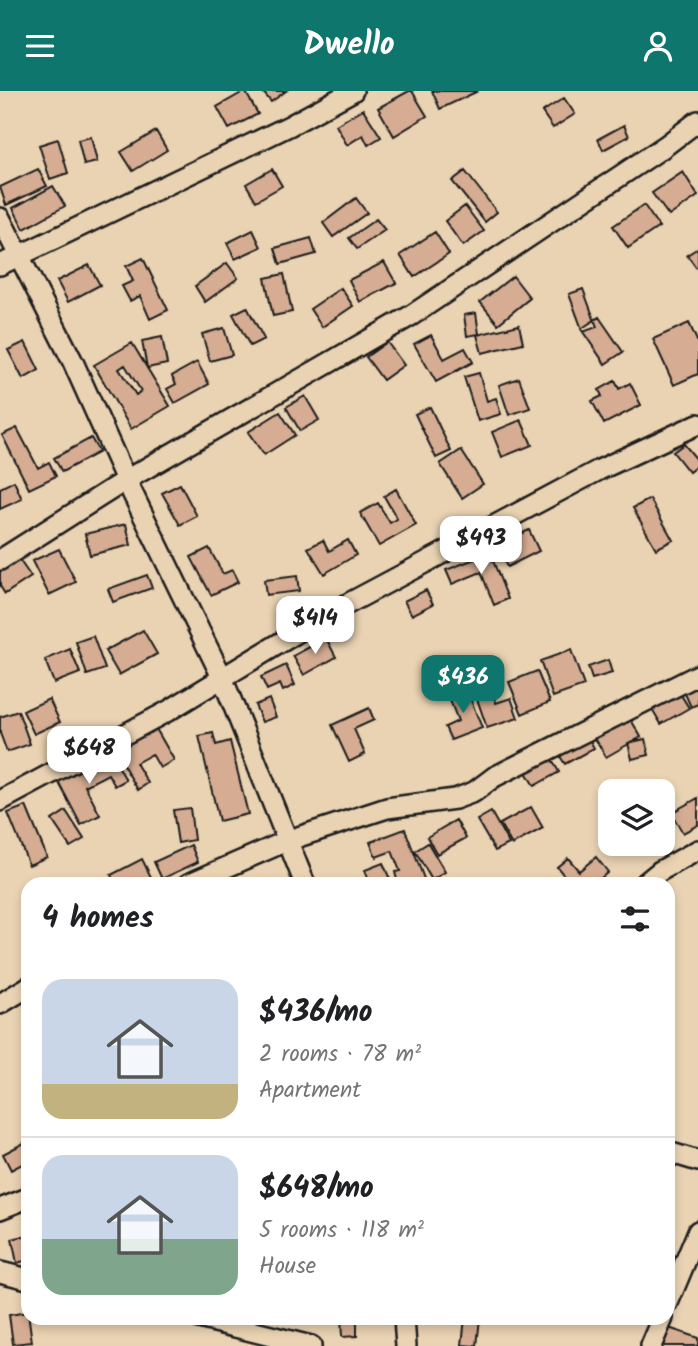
<!DOCTYPE html>
<html lang="en">
<head>
<meta charset="utf-8">
<style>
  :root { --surface:#fff; --page:#f6f6f6; --text:#202124; --muted:#757577; --line:#e0e0e0; --accent:#0f766e }
  body { margin:0; font-family:Kalam,sans-serif; background:var(--page); color:var(--text); height:100vh; display:flex; flex-direction:column; font-size:26px; white-space:nowrap }
  * { box-sizing:border-box; margin:0 }
  p { font-size:23px; color:var(--muted) }
  .icon { flex:none; width:38px; height:38px; fill:none; stroke:currentColor; stroke-width:2; stroke-linecap:round; stroke-linejoin:round }
  .map { position:relative; flex:1; overflow:hidden }
  .drawer { position:absolute; left:21px; top:786px; width:654px; height:448px; display:flex; flex-direction:column; background:var(--surface); border-radius:21px; box-shadow:0 4px 10px #0003 }
  .drawer>* { flex:none }
  .controls { position:absolute; left:598px; top:688px; display:grid; gap:14px }
  .controls a { display:grid; place-items:center; width:77px; height:77px; border-radius:14px; background:var(--surface); box-shadow:0 4px 10px #0003; font-size:35px }
  .price { position:absolute; translate:-50% -60px; padding:0 16px; border-radius:14px; background:#fff; color:#222; font-size:23px; line-height:46px; filter:drop-shadow(0 2px 4px #0008) }
  .price::after { content:''; position:absolute; left:50%; top:42px; width:21px; height:16px; margin-left:-10px; background:inherit; clip-path:polygon(0 0,100% 0,50% 100%) }
  .price.selected { background:var(--accent); color:#fff }
  ul { padding:0; list-style:none }
  li { display:flex; align-items:center; gap:21px; height:175px; padding:0 21px }
  li+li { border-top:2px solid var(--line) }
  li span { display:grid; place-items:center; flex:none; width:196px; height:140px; border-radius:21px; color:#555 }
  li>.icon { margin-inline-start:auto }
  span .icon { width:84px; height:84px; fill:#fffc; stroke-width:1 }
  li b { font-size:30px }
  h2 { display:flex; justify-content:space-between; align-items:center; height:84px; padding:0 21px; font-size:30px }
  header { display:flex; justify-content:space-between; align-items:center; height:91px; padding:0 21px; background:var(--accent); color:#fff; font-size:32px; font-weight:800 }
  .map>svg:first-child { display:block }
  .building { fill:#d6ad93; stroke:#1c1c1c; stroke-width:2; fill-rule:evenodd }
  .lines { fill:none; stroke-linecap:round; stroke-linejoin:round }
  .street-casing { stroke:#1c1c1c; stroke-width:24 }
  .street { stroke:#ead3b3; stroke-width:19 }
</style>
</head>
<body>
<header><svg class="icon" aria-label="menu" viewBox="0 0 24 24"><path d="M4 6h16M4 12h16M4 18h16"/></svg>Dwello<svg class="icon" aria-label="person" viewBox="0 0 24 24"><circle cx="12" cy="8" r="4"/><path d="M4 21q1-7 8-7t8 7"/></svg></header>
<div class="map">
<svg width="698" height="1255" viewBox="0 0 698 1255">
  <rect width="100%" height="100%" fill="#ead3b3"/>
  <filter id="ink" filterUnits="userSpaceOnUse"><feTurbulence type="fractalNoise" baseFrequency=".0143" numOctaves="2"/><feDisplacementMap in="SourceGraphic" scale="14" xChannelSelector="R" yChannelSelector="G"/><feConvolveMatrix kernelMatrix="1 2 1 2 8 2 1 2 1" color-interpolation-filters="sRGB"/></filter>
  <g filter="url(#ink)">
    <!-- building -->
    <path class="building" d="M245 0 258 23 229 38 217 16Z
      M262 0H286L271 11Z
      M409 0H412L427 25 394 45 378 17Z
      M432 0H478L440 18Z
      M564 7 575 23 553 37 542 21Z
      M363 18 381 46 368 54 363 44 347 54 336 34Z
      M624 34 629 45 603 59 598 48Z
      M156 40 167 59 133 80 121 61Z
      M91 46 97 71 84 74 78 49Z
      M58 48 68 82 50 88 39 54Z
      M38 78 47 95 6 114 0 96Z
      M272 78 282 95 256 110 246 93Z
      M465 80 497 121 485 131 452 90Z
      M683 81 698 105 669 125 652 102Z
      M53 95 65 115 24 138 13 117Z
      M356 107 367 122 333 146 323 132Z
      M644 114 659 136 628 157 613 135Z
      M465 115 484 140 463 155 445 130Z
      M376 128 385 139 357 158 349 147Z
      M253 139 261 156 235 168 227 152Z
      M435 141 449 163 414 186 400 164Z
      M311 147 316 163 280 173 275 157Z
      M698 157V179L687 164Z
      M143 167 168 219 150 228 140 205 130 210 122 195 133 190 126 175Z
      M384 171 396 192 360 211 349 189Z
      M227 172 238 187 205 211 195 195Z
      M89 174 100 194 68 211 57 190Z
      M284 183 292 221 273 225 265 187Z
      M513 185 530 207 498 233 480 211Z
      M341 197 353 215 322 236 310 218Z
      M583 198 597 236 583 241 569 203Z
      M247 216 264 248 250 255 233 223Z
      M476 222 479 243 467 245 464 224Z
      M599 226 623 261 605 273 581 238Z
      M689 232 698 252V283L674 294 653 248Z
      M519 234 523 252 482 262 477 244Z
      M224 237 232 264 210 270 202 243Z
      M431 244 444 268 465 257 473 271 436 291 414 253Z
      M162 246 167 273 147 277 142 250Z
      M25 251 39 279 23 288 8 259Z
      M387 251 404 274 383 289 366 266Z
      M132 252 170 315 131 338 94 274ZM125 274 141 300 136 304 119 278Z
      M197 271 209 293 175 312 167 298 176 293 172 285Z
      M479 282 487 310 496 307 501 323 478 330 464 286Z
      M519 287 530 317 509 324 499 294Z
      M615 290 619 298 630 292 641 314 604 333 592 310 602 305 599 299Z
      M305 305 319 329 300 340 286 316Z
      M430 316 451 360 436 367 415 323Z
      M280 321 295 344 264 364 248 341Z
      M521 329 532 354 502 366 492 341Z
      M17 337 38 377 49 371 56 385 29 398 2 344Z
      M91 347 99 361 62 381 54 367Z
      M684 353 698 370V374L689 381 673 361Z
      M461 359 483 393 462 407 440 373Z
      M14 390 22 408 0 418V397Z
      M180 393 197 425 180 434 162 402Z
      M396 398 416 434 379 455 360 422 378 412 390 432 397 428 384 405Z
      M650 408 673 449 656 458 633 417Z
      M126 433 131 454 90 464 85 443Z
      M529 439 539 460 507 476 496 454Z
      M323 449 329 460 348 449 356 464 324 483 308 457Z
      M209 457 223 483 232 479 238 491 211 504 191 466Z
      M59 458 76 491 49 504 32 470Z
      M490 462 508 508 494 514 481 481 452 493 446 479Z
      M16 464 31 486 5 503 0 495V475Z
      M147 484 152 497 113 511 108 498Z
      M297 485 299 500 266 504 264 489Z
      M426 499 433 513 412 524 404 510Z
      M143 539 157 563 119 584 105 560Z
      M93 545 105 578 87 584 76 551Z
      M326 547 336 566 304 584 293 565Z
      M70 558 80 582 54 592 45 569Z
      M571 559 584 595 553 606 540 570Z
      M608 569 612 582 592 588 588 576Z
      M286 574 295 594 283 600 280 593 267 599 261 586Z
      M537 580 550 611 522 623 509 591Z
      M698 589V613L691 616 682 596Z
      M489 591 496 612 511 607 518 627 487 637 473 596Z
      M676 596 689 617 661 633 648 611Z
      M466 597 482 637 451 649 445 636 458 630 448 604Z
      M49 608 60 631 34 643 23 620Z
      M269 608 276 626 262 631 255 614Z
      M369 617 374 629 354 638 365 663 349 671 332 634Z
      M18 620 30 653 7 661 0 642V626Z
      M627 622 641 646 606 666 592 642Z
      M155 636 174 669 160 677 152 663 136 672 148 692 138 699 115 660Z
      M213 642 216 654 230 650 248 723 219 730 199 645Z
      M586 642 594 657 565 673 556 659Z
      M645 648 649 664 632 668 628 652Z
      M111 662 126 689 115 695 108 683 85 695 100 724 81 734 58 690Z
      M548 662 559 681 534 695 523 676Z
      M663 707 669 734 663 735Z
      M698 707V734L683 742 671 722Z
      M26 715 47 766 29 774 8 722Z
      M531 716 543 737 512 754 500 733Z
      M190 717 194 749 178 752 173 719Z
      M66 720 84 748 70 756 52 729Z
      M491 721 509 753 495 760 477 729Z
      M456 729 466 747 437 763 427 746Z
      M405 738 426 793H398L395 781 400 780 392 760 376 766 370 751Z
      M428 752 445 781 432 789 415 760Z
      M191 754 198 771 162 788 154 771Z
      M596 766 608 781 594 793H571L557 776 568 767 579 780Z
      M142 768 153 790 147 793H115L111 784Z
      M383 772 392 793H370L365 779Z
      M28 1050V1070L11 1079 3 1063Z
      M28 1144V1169L17 1172 12 1148Z
      M28 1221 32 1251 13 1253 9 1224Z
      M341 1227H357V1245L342 1246Z
      M425 1227H454V1232L425 1231Z
      M465 1227H480L477 1255 462 1254Z
      M663 1235 698 1247V1255H656Z"/>
    <g class="lines">
      <!-- street casing -->
      <g class="street-casing">
        <path id="street" d="M0 127 73 271 126 389 222 586 305 793
          M0 174 289 35 353 0
          M0 469 126 389 412 224 665 55 698 30
          M0 710 168 620 321 527 599 379 698 333
          M188 793 289 749 387 717 455 708 474 701 494 686 698 584
          M644 793 660 780 698 759
          M0 913 28 896
          M668 1061 698 1070
          M0 1118 28 1107
          M0 1181 28 1188
          M668 1212 698 1140
          M199 1227 311 1255
          M404 1227 406 1255
          M651 1255 663 1227"/>
      </g>
      <!-- street -->
      <use href="#street" class="street"/>
    </g>
  </g>
</svg>
<div class="controls">
<a><svg class="icon" aria-label="layers" viewBox="0 0 24 24"><path d="M12 4l9 5-9 5-9-5zM3 14l9 5 9-5"/></svg></a>
</div>
<b class="price" style="left:481px;top:485px">$493</b>
<b class="price" style="left:315px;top:565px">$414</b>
<b class="price selected" style="left:463px;top:624px">$436</b>
<b class="price" style="left:89px;top:695px">$648</b>
<section class="drawer">
<h2>4 homes<svg class="icon" aria-label="filters" viewBox="0 0 24 24"><path d="M4 7h16M4 17h16"/><circle cx="9" cy="7" r="2"/><circle cx="15" cy="17" r="2"/></svg></h2>
<ul>
<li><span style="background:linear-gradient(#c9d6e8 75%,#c2b280 0)"><svg class="icon" aria-label="home" viewBox="0 0 24 24"><path d="M3 11l9-7 9 7M6 9v11h12V9"/></svg></span><div><b>$436/mo</b><p>2 rooms · 78 m²</p><p>Apartment</p></div></li>
<li><span style="background:linear-gradient(#c9d6e8 60%,#7fa58c 0)"><svg class="icon" aria-label="home" viewBox="0 0 24 24"><path d="M3 11l9-7 9 7M6 9v11h12V9"/></svg></span><div><b>$648/mo</b><p>5 rooms · 118 m²</p><p>House</p></div></li>
</ul>
</section>
</div>
</body>
</html>
